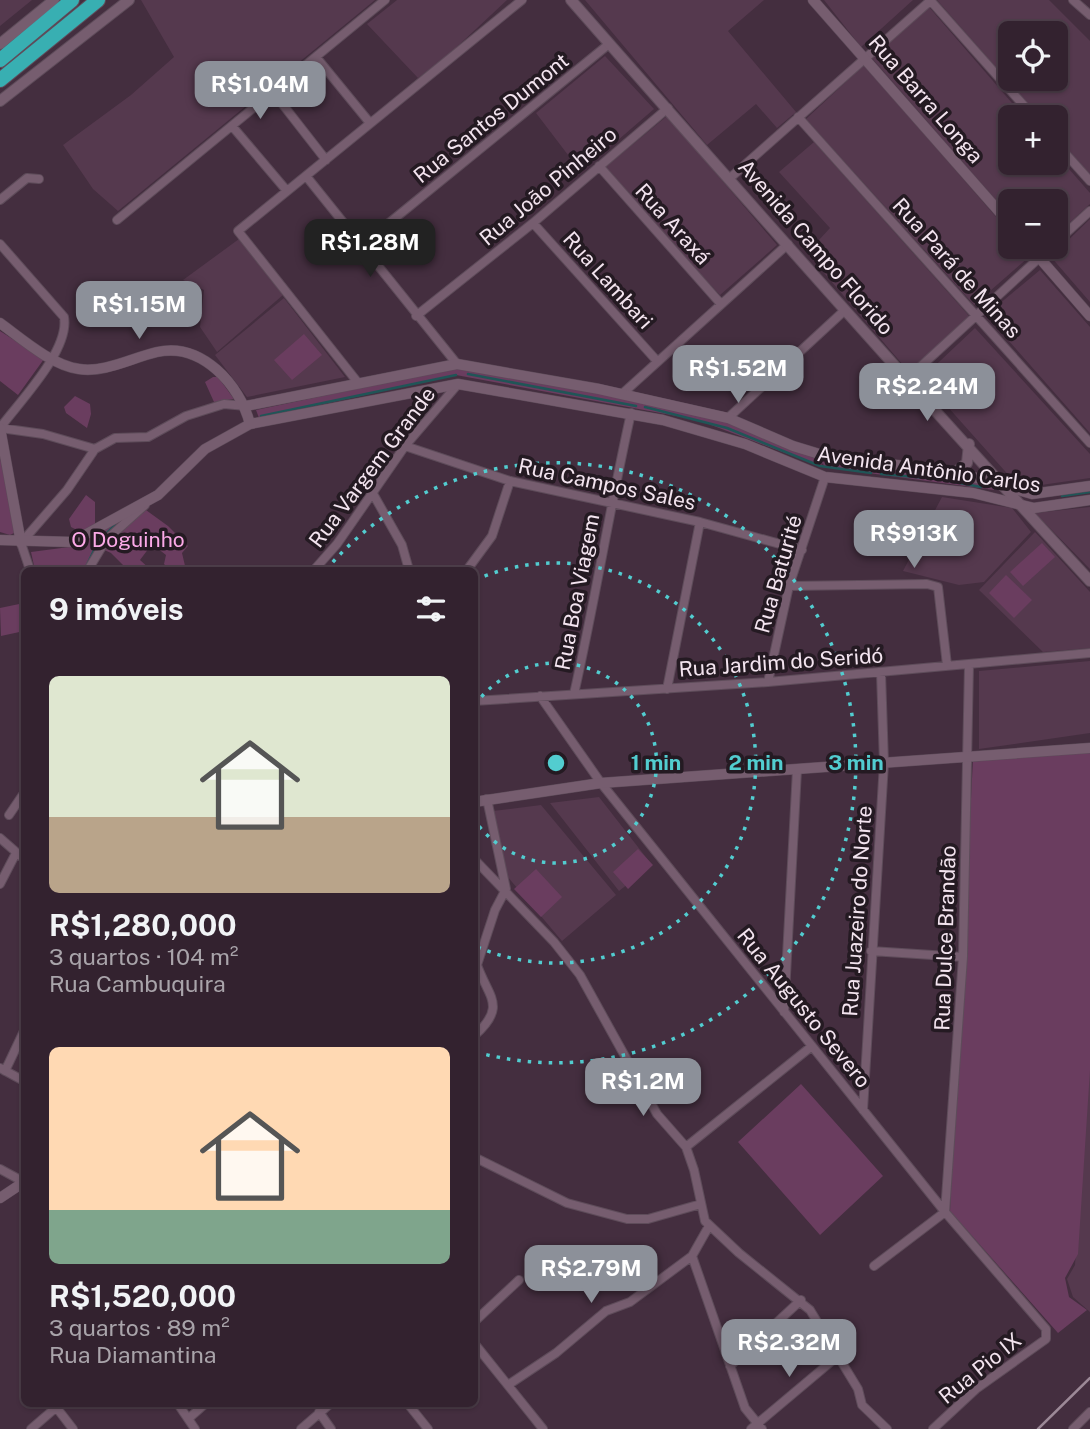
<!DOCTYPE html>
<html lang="pt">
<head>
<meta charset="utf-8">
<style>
  :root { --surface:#33222f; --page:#3e2f3b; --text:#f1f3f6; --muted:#a9a4aa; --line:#4e3f4b; --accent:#8c9099 }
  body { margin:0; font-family:"Public Sans",sans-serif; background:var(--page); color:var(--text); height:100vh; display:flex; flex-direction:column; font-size:26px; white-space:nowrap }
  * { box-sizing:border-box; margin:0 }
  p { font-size:23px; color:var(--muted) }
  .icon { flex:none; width:38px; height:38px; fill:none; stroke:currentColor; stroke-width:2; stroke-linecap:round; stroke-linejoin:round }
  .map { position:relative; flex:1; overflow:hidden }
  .side { position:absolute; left:21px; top:567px; width:457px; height:840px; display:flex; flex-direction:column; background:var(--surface); border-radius:10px; box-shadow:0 2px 5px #0004,0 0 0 2px var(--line) }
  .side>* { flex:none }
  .controls { position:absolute; left:998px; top:21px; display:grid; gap:14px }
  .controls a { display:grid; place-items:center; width:70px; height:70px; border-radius:10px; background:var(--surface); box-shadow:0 2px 5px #0004,0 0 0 2px var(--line); font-size:35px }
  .price { position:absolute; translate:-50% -60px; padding:0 16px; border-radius:14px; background:var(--accent); color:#fff; font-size:23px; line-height:46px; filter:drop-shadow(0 2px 4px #0008) }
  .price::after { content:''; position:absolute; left:50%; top:42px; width:21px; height:16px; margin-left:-10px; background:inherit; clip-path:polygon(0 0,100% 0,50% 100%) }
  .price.active { background:#222; color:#fff }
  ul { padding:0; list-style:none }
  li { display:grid; align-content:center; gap:14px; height:371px; padding:0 28px }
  li span { display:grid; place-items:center; height:217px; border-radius:10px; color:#555 }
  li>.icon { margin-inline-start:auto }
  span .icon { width:126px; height:126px; fill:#fffc; stroke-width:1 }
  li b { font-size:30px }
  h2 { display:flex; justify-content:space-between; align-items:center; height:84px; padding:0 28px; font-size:30px }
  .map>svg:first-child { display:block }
  .built { fill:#55394e; fill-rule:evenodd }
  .green { fill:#6a3d5f }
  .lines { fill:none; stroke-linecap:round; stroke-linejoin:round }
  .stream { stroke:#205557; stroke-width:2.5 }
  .minor-casing { stroke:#5e4c5a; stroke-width:10 }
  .tertiary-casing { stroke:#5e4c5a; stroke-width:11 }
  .secondary-casing { stroke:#5e4c5a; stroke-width:12 }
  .motorway-casing { stroke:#5e4c5a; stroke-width:16 }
  .minor { stroke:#765d6f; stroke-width:8 }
  .tertiary { stroke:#765d6f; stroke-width:10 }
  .secondary { stroke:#765d6f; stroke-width:10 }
  .motorway { stroke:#38afb2; stroke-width:14 }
  .rail { stroke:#9c8997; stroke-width:2.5 }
  .ring { fill:none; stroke:#52cdd0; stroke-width:3.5; stroke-dasharray:3.5 7 }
  .labels { text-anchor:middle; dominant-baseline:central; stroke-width:7; stroke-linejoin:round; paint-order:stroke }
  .street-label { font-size:21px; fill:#f3e4ef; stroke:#241a22 }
  .park-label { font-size:21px; fill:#fba9e7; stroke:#241a22 }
  .centre { fill:#52cdd0; stroke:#241a22; stroke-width:3.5 }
  .ring-label { font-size:21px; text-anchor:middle; font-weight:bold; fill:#52cdd0; stroke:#241a22; stroke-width:7; stroke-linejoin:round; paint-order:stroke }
</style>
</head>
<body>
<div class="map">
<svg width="1090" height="1429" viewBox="0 0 1090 1429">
  <rect width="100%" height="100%" fill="#442e3f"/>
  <!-- built -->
  <path class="built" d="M0 0H32L0 26Z
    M141 0H375L118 211 93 189 63 145 131 95 174 57Z
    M397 0H507L445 58 418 78 367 24Z
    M585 0H764L728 31 796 112 777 128 756 104 707 145Z
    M824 0H913L861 47Z
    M937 0H1049L1090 41V174L1055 135V117H1040ZM1010 33H1055V79H1010Z
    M929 7 1024 117H1010V163H1055V153L1090 193V204L1055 236V201H1010V216L870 56Z
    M605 56 654 109 581 172 536 113Z
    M864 65 1010 233V247H1022L1030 256 974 305 806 119Z
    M667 116 777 245 720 295 602 170Z
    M814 142 970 317 909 372 807 253 830 228 779 172Z
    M1090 219V302L1051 257Z
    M239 239 283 295 217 352 200 327 204 290 183 280Z
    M1040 270 1090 327V433L986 315Z
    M284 298 345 377 247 397 215 355Z
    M975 328 1090 454V478L1020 488 922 378Z
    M942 497 1012 508 1031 532 984 582 959 585 903 571Z
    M1090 507V569L1035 513Z
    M1035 532 1090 592V648L1043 652 979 590Z
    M1090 661V733L979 749V671Z
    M599 797 652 865 619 891 550 803Z
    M541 805 616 895 562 941 507 876 493 811Z
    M1090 1048V1312L1073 1297 1067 1279 1075 1265Z"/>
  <!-- green -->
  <path class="green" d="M0 331 44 359 18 395 0 381Z
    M304 334 322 355 292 380 274 360Z
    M459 367 699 411 824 462 995 483 994 490 824 467 823 463 820 466 698 420 456 375 259 418 256 410Z
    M213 377H218L234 399 214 402 205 382Z
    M75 396 90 404 91 414 87 428 66 413 64 407Z
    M0 457 16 532 10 535 0 532Z
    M86 495 95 502V524L85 534 71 527 69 519Z
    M139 505 168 526 188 546 182 553 186 570H170L164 564 166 555 152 544 140 560 151 570H128L111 553 100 548 89 570H35L31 552 69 547Z
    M1042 543 1055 557 1023 586 1010 572Z
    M1006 575 1032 600 1014 618 989 593Z
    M24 603V631L1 636 0 608Z
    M1090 751V1070L1078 1254 1065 1278 1069 1297 1087 1310 1058 1333 950 1211 973 759Z
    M638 849 653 865 628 889 613 872Z
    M536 869 562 897 541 917 514 889Z
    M801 1084 883 1176 820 1235 738 1142Z"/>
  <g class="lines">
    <!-- stream -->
    <path class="stream" d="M468 374 636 406
      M645 407 727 428 820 466 871 473
      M261 416 456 375
      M881 474 939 479 981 487
      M1062 496 1090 492
      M86 567 98 542 115 525
      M21 618 24 617"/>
    <!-- minor casing -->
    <g class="minor-casing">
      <path id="minor" d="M930 0 1034 117
        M1073 0 1090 15
        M316 57 370 123
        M280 101 326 160
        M798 117 1090 443
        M232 126 287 191
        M1055 142 1090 181
        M599 166 721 304
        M306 176 457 364
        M730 178 930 1
        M0 200 27 178 39 179
        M117 220 385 0
        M533 223 657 361
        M1055 243 1090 211
        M0 244 64 317C70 350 20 401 0 428L43 434 95 449 115 438 148 437 186 416 224 404 246 406
        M362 245 609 44
        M416 316 533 223 668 108
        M907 379 1051 247
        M359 384 238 231 522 0
        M622 394 788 244
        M728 418 845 310
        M405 446 510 481 700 522 802 550
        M372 492 402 545 409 570
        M30 570 21 543 67 490 95 449
        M88 570 106 540 145 505
        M314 570 337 544 405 446 458 384
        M467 570 492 536 510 481
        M789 586 927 584 938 587 947 665
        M768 682 789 586 825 477
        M667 689 700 522
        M574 694C595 601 610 507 631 413
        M540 696 601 783 945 1212 1046 1329V1339L976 1389 933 1429
        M474 701 768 682 1090 653
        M9 815 24 793
        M0 838 24 859
        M474 859 554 942 580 975 657 1114 686 1147 694 1170 705 1221 739 1253 810 1310 858 1389 862 1405 887 1429
        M0 884 16 853
        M871 951 963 957
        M784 1012 797 770
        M474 1036C508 1006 488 997 477 965L495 910 506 889 487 799
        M0 1068 24 1081
        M5 1071 24 1031
        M863 1110 884 763 881 673
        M686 1147 812 1046
        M474 1157 567 1203 627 1219H648L701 1204
        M0 1169 24 1182
        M692 1256 745 1408 762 1429
        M874 1266 945 1212 963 957 969 665
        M474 1322 519 1280
        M474 1343 543 1429
        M730 1366 801 1300
        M508 1385 556 1353 606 1311 630 1302 692 1256 709 1226
        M178 1404 195 1429
        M408 1404 428 1429
        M56 1407 73 1429
        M319 1412 331 1429
        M189 1418 205 1404
        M31 1429 60 1404
        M301 1429 330 1404
        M751 1429 839 1355
        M1073 1429 1090 1412"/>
    </g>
    <!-- tertiary casing -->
    <g class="tertiary-casing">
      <path id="tertiary" d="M813 0 1010 224
        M1030 247 1090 316
        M0 323C22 339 51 365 79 369 105 373 131 358 157 352 202 342 240 385 250 424
        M246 406 457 364 599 389 728 418 793 446 829 457 956 472 1032 494 1090 486
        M0 428 21 543
        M0 540 72 542 158 495 205 449 250 424 458 384 663 420 745 444 825 477 973 493 1034 508 1090 500
        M474 802 601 783 1090 748
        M0 1198 24 1182"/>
    </g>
    <!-- secondary casing -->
    <g class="secondary-casing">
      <path id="secondary" d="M571 0C742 195 914 390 1090 581
        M0 44 54 0
        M0 101 129 0
        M956 472 967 463 969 444"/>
    </g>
    <!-- motorway casing -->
    <g class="motorway-casing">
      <path id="motorway" d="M0 60 72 0
        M0 80 98 0"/>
    </g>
    <!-- minor -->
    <use href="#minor" class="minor"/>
    <!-- tertiary -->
    <use href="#tertiary" class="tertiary"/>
    <!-- secondary -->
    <use href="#secondary" class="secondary"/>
    <!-- motorway -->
    <use href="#motorway" class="motorway"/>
    <!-- rail -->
    <path class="rail" d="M1038 1429 1090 1378"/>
  </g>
  <!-- distance rings -->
  <g class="ring">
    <path d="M475 705A100 100 0 1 1 475 821"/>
    <path d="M475 580A200 200 0 1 1 475 946"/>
    <path d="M326 570A300 300 0 1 1 476 1052"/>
  </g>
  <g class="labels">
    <!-- street labels -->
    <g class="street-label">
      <text transform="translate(926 99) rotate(49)">Rua Barra Longa</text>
      <text transform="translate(491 118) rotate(-39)">Rua Santos Dumont</text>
      <text transform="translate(548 186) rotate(-40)">Rua João Pinheiro</text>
      <text transform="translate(673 224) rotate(48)">Rua Araxá</text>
      <text transform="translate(816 247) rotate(49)">Avenida Campo Florido</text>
      <text transform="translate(957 268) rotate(48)">Rua Pará de Minas</text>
      <text transform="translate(608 280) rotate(48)">Rua Lambari</text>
      <text transform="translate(372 467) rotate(-53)">Rua Vargem Grande</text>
      <text transform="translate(929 469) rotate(8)">Avenida Antônio Carlos</text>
      <text transform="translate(607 484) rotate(12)">Rua Campos Sales</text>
      <text transform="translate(778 574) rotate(-74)">Rua Baturité</text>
      <text transform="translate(577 592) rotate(-79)">Rua Boa Viagem</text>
      <text transform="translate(781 662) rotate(-4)">Rua Jardim do Seridó</text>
      <text transform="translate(857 911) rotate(-86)">Rua Juazeiro do Norte</text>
      <text transform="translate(945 938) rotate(-88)">Rua Dulce Brandão</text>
      <text transform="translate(804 1008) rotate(51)">Rua Augusto Severo</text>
      <text transform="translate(980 1368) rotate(-39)">Rua Pio IX</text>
    </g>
    <!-- park labels -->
    <g class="park-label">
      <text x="128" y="539">O Doguinho</text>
    </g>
  </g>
  <circle cx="556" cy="763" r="10" class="centre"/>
  <g class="ring-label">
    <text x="656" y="770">1 min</text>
    <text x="756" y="770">2 min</text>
    <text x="856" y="770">3 min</text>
  </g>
</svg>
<div class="controls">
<a><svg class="icon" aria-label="locate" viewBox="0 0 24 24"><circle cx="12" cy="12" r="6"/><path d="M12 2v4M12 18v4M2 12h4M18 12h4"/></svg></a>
<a>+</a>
<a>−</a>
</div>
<b class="price" style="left:260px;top:121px">R$1.04M</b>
<b class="price active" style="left:370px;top:279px">R$1.28M</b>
<b class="price" style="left:139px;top:341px">R$1.15M</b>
<b class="price" style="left:738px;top:405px">R$1.52M</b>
<b class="price" style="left:927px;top:423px">R$2.24M</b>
<b class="price" style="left:914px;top:570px">R$913K</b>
<b class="price" style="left:643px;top:1118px">R$1.2M</b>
<b class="price" style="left:591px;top:1305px">R$2.79M</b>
<b class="price" style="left:789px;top:1379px">R$2.32M</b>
<section class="side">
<h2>9 imóveis<svg class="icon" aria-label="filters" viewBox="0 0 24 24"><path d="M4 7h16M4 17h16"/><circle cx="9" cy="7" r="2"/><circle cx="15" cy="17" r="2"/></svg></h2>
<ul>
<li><span style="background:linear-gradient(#dfe7d0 65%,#b9a48a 0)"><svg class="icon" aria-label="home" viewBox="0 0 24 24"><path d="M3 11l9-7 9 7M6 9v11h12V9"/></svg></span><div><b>R$1,280,000</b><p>3 quartos · 104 m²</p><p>Rua Cambuquira</p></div></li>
<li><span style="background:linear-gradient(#ffd9b3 75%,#7fa58c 0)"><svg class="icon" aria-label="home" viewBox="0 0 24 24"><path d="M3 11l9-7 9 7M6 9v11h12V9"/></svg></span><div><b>R$1,520,000</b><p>3 quartos · 89 m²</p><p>Rua Diamantina</p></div></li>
</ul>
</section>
</div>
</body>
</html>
